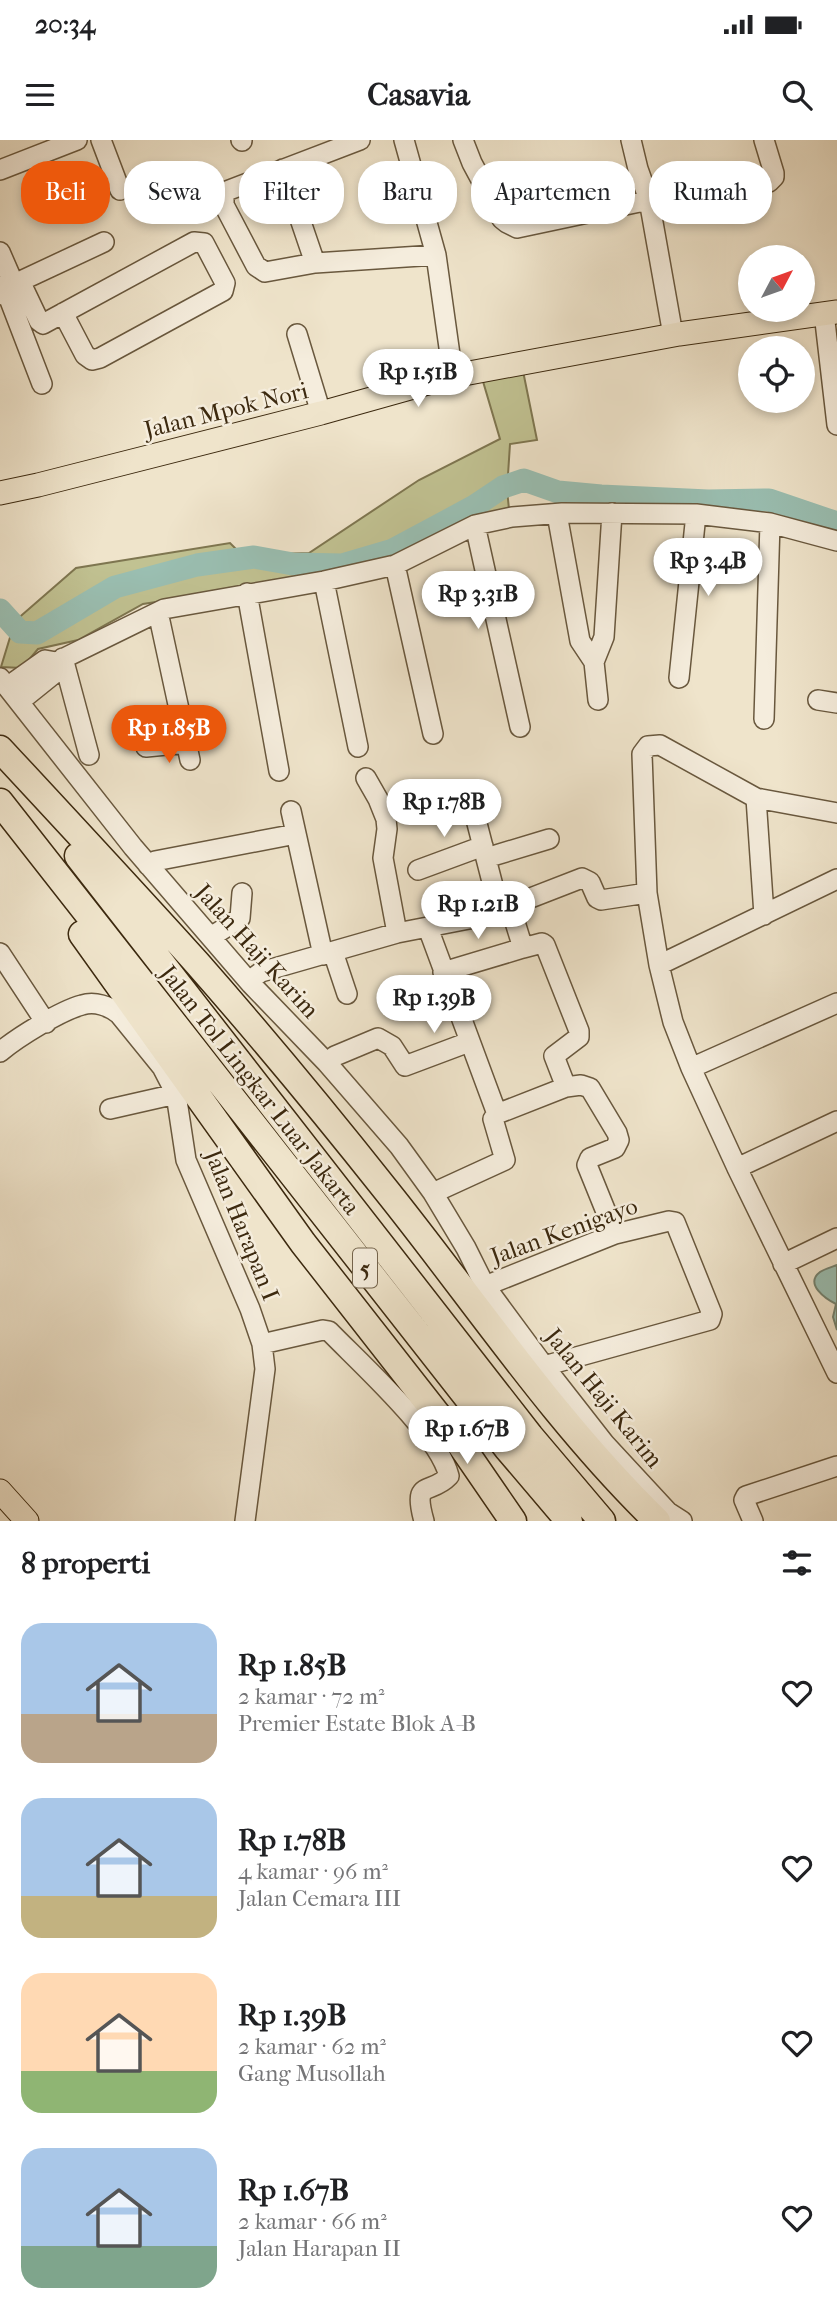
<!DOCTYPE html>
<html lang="id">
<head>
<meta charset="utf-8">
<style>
  :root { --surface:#fff; --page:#f6f6f6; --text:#202124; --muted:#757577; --accent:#ea580c }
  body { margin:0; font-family:"IM FELL French Canon",serif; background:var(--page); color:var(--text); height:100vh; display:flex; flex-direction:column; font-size:26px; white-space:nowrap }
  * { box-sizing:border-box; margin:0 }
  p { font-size:23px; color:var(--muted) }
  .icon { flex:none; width:38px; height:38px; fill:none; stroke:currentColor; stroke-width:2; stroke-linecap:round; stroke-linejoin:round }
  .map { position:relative; height:1381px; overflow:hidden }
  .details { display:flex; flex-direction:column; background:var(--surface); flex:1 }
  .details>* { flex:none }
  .guide { position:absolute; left:21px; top:21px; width:796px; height:63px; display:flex; gap:14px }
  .needle { width:46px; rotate:49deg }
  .tools { position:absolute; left:738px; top:105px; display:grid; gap:14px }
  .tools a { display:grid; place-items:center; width:77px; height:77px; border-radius:50%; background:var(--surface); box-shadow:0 4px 10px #0003; font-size:35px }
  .price { position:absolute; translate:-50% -60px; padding:0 16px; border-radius:24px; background:#fff; color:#222; font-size:23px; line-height:46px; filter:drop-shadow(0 2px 4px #0008) }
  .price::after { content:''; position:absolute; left:50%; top:42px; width:21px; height:16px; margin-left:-10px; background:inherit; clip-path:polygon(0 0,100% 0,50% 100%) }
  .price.current { background:var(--accent); color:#fff }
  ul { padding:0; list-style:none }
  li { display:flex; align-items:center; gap:21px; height:175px; padding:0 21px }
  li span { display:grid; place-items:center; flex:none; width:196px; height:140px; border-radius:21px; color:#555 }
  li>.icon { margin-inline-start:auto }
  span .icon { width:84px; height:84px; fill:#fffc; stroke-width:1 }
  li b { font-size:30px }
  h2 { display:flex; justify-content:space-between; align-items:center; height:84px; padding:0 21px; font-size:30px }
  .pill { padding:0 24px; border-radius:28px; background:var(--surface); box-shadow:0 4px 10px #0003; font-size:24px; line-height:63px }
  .pill.current { background:var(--accent); color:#fff }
  .status { display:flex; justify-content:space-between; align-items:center; height:49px; padding:0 35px; background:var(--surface); direction:ltr }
  .status svg { height:19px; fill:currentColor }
  header { display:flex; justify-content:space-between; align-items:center; height:91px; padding:0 21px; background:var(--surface); font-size:32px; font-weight:700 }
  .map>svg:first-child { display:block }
  .green { fill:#c1c292; stroke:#7e7650; stroke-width:2 }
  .water { fill:#9abfb2; stroke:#748371; stroke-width:2 }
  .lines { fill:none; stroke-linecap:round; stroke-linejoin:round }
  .river { stroke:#9abfb2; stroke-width:23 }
  .minor-casing { stroke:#69583e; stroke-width:22 }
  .major-casing { stroke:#3c290f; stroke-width:25 }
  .highway-casing { stroke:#3c290f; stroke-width:29 }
  .minor { stroke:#f5eddd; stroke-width:19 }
  .major { stroke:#efe4cb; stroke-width:23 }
  .highway { stroke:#efe4cb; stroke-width:26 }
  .labels { text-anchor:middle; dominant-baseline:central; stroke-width:5; stroke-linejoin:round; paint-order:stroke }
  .shield { fill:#f5eddd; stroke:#74644d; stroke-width:2 }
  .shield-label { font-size:23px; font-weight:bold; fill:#3c290f }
  .street-label { font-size:24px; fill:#3c290f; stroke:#f5eddd }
</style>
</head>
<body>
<div class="status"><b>20:34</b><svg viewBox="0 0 49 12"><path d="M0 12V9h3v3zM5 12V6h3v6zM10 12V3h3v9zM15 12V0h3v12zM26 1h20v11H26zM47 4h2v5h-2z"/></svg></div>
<header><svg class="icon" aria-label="menu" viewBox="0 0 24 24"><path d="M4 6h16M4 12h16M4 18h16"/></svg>Casavia<svg class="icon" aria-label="search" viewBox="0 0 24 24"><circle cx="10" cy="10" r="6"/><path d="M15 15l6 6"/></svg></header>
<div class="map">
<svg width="837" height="1381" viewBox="0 0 837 1381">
  <rect width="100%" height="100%" fill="#efe4cb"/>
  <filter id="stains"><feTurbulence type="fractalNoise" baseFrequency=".00286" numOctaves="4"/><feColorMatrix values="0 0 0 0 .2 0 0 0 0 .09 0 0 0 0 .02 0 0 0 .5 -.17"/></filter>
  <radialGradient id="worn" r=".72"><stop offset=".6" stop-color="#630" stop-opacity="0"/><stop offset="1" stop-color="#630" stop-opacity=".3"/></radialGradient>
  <!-- green -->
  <path class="green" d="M523 231 537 300 510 304 507 350 509 369 376 428 143 464 78 500 38 509 22 528 1 527 15 481 76 428 230 403 242 415 309 413 419 340 500 299 482 238Z"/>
  <!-- water -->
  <path class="water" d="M837 1125V1190L833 1177 836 1164C826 1159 804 1144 820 1132 824 1129 832 1127 837 1125Z"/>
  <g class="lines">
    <!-- river -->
    <path class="river" d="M0 470 20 492 37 493 115 447 197 425 254 417 293 424 342 425 393 410 473 367 503 347 524 340 558 352 601 356 708 361 769 360 837 383"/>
    <!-- minor casing -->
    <g class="minor-casing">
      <path id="minor" d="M101 0 120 50
        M241 0 242 1
        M360 0 224 52V65L256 126 265 132 315 123 436 115
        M404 0 436 115 453 236
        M463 0 472 23 502 79 507 83 517 88 649 60 769 42 774 37V33L764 0
        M631 0 638 29 649 60 673 195
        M283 29 315 123
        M0 30 77 0
        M0 112 10 135 7 153 3 155
        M20 141 39 181 43 184 194 102 204 103 225 143 223 151 100 218 92 220 85 215 63 173
        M10 146 104 102
        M7 153 42 244
        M824 173 837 285
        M297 194 321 273
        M557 374 580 501 594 522 598 560
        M475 385 520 587
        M395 425 433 594
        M324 441 358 607
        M247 453 279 631
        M158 472 190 620
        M63 518 89 615
        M56 522 164 469 324 441 395 425 475 385 512 377 562 373 696 374 770 383 837 401
        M594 522 604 497 612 373
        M0 538 133 707 251 844 327 923 399 1006 433 1053 466 1108 485 1146 544 1226 605 1304 668 1372 682 1381
        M679 538 696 374
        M7 547 45 520 56 522
        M818 560 837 563
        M19 562 55 533 56 522
        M764 579 770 383
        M146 607 187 603
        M366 638 378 659 386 679 387 689 383 718 397 793
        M756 658 764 775
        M472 664 499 769
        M291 671 323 815
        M837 673 756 658 660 605 648 606 642 614 647 753 659 825 673 882 691 928 737 1028 837 1233
        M486 718 549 699
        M148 725 155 721 296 694
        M418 730 483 706
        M428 788 497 974
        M211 797 240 778 242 753
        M333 812 347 854
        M0 813 46 883
        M659 825 837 739
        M443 832 523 808
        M249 841 261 832 397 793 469 779 510 766 582 738 590 742 597 758 601 760 647 753
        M0 912C18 897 60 871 82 865 95 861 109 866 119 874L162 927 176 954 186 1020 250 1169 262 1204 265 1229 245 1381
        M327 923 335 916 378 898 392 906 405 926 469 902
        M691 928 837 863
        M566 947 581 945 590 948 617 993 619 1000 615 1008 590 1018 587 1025 615 1094
        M110 969 176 954
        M737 1028 837 981
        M433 1053 505 1020 493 979 497 974 566 947 554 916 579 897V891L545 805 542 803 523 808 510 766
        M783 1124 837 1098
        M485 1146 615 1094 669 1081 675 1082 712 1174 710 1180 544 1226
        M262 1204 323 1190 329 1191C362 1225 438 1293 449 1336 430 1356 412 1338 424 1381
        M753 1381 744 1360 746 1356 837 1326"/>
    </g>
    <!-- major casing -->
    <g class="major-casing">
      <path id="major" d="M0 353 38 345 321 273 453 236 679 194 837 172
        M0 1351 27 1381"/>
    </g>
    <!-- highway casing -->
    <g class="highway-casing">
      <path id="highway" d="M0 609C66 680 132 751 197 823 262 897 325 973 386 1050 475 1161 555 1282 657 1381
        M0 662 507 1308 569 1381
        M78 716 530 1296 602 1381
        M82 794 303 1103 458 1301 513 1381"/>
    </g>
    <!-- minor -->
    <use href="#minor" class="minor"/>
    <!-- major -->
    <use href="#major" class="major"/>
    <!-- highway -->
    <use href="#highway" class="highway"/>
  </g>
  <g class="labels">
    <!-- shield labels -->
    <rect class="shield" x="353" y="1108.5" width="24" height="39" rx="5"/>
    <g class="shield-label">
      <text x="365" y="1128">5</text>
    </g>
    <!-- street labels -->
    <g class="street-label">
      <text transform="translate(226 270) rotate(-14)">Jalan Mpok Nori</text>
      <text transform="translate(257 811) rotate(48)">Jalan Haji Karim</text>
      <text transform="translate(260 950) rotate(52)">Jalan Tol Lingkar Luar Jakarta</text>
      <text transform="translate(242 1085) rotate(68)">Jalan Harapan I</text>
      <text transform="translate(564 1091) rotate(-20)">Jalan Kenigayo</text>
      <text transform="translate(604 1258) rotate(51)">Jalan Haji Karim</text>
    </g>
  </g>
  <rect width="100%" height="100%" filter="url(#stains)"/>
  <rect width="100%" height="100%" fill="url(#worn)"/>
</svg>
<div class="tools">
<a><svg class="needle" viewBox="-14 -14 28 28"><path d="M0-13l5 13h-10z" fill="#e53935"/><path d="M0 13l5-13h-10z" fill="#757577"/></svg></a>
<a><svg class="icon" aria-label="locate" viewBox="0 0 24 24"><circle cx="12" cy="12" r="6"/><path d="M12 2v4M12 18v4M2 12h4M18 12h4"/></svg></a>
</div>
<b class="price" style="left:418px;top:269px">Rp 1.51B</b>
<b class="price" style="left:708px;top:458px">Rp 3.4B</b>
<b class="price" style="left:478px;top:491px">Rp 3.31B</b>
<b class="price current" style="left:169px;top:625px">Rp 1.85B</b>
<b class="price" style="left:444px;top:699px">Rp 1.78B</b>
<b class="price" style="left:478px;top:801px">Rp 1.21B</b>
<b class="price" style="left:434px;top:895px">Rp 1.39B</b>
<b class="price" style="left:467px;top:1326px">Rp 1.67B</b>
<div class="guide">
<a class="pill current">Beli</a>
<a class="pill">Sewa</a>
<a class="pill">Filter</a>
<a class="pill">Baru</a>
<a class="pill">Apartemen</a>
<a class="pill">Rumah</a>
</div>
</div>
<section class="details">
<h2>8 properti<svg class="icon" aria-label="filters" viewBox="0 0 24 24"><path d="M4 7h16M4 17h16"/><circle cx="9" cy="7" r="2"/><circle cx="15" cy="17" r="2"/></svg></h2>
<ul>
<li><span style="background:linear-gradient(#a9c7e8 65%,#b9a48a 0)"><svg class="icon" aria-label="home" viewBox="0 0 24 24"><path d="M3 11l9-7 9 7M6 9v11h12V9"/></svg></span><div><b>Rp 1.85B</b><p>2 kamar · 72 m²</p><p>Premier Estate Blok A-B</p></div><svg class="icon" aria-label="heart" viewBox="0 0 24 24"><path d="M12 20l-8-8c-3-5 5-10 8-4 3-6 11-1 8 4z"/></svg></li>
<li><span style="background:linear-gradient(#a9c7e8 70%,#c2b280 0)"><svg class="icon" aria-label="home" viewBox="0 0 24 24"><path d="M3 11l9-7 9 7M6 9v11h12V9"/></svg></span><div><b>Rp 1.78B</b><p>4 kamar · 96 m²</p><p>Jalan Cemara III</p></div><svg class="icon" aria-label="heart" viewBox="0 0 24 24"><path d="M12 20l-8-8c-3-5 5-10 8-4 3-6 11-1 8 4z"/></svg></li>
<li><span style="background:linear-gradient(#ffd9b3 70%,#8fb573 0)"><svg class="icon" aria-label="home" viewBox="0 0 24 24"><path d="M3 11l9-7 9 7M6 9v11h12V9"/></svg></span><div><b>Rp 1.39B</b><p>2 kamar · 62 m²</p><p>Gang Musollah</p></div><svg class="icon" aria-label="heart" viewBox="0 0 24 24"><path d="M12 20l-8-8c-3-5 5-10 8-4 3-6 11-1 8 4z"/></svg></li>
<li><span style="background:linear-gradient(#a9c7e8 70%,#7fa58c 0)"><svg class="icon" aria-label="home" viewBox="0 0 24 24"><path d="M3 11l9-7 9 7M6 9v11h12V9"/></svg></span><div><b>Rp 1.67B</b><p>2 kamar · 66 m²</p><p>Jalan Harapan II</p></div><svg class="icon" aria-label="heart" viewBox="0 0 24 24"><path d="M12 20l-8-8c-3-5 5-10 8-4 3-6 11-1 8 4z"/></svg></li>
</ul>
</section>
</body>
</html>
